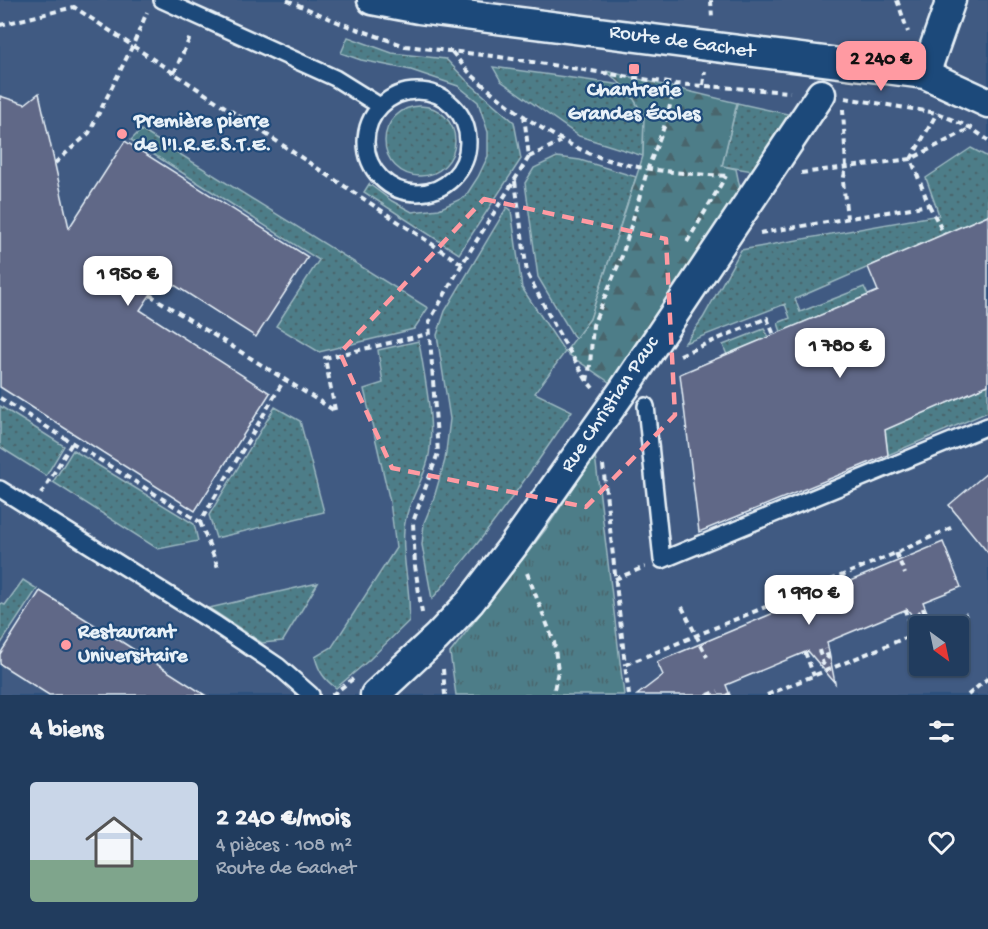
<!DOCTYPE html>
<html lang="fr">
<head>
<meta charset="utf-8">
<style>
  :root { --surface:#213c5e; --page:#294364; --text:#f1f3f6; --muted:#a2adbc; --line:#3e5673; --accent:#ff9aa2 }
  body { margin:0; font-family:"Gochi Hand",sans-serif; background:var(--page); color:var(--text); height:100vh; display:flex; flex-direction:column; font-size:22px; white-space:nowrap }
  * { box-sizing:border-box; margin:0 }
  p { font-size:20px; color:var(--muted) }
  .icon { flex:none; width:33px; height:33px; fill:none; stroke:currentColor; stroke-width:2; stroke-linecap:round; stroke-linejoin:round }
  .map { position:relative; height:695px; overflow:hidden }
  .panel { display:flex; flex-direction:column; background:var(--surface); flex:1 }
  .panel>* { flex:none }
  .needle { width:39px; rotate:147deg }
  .controls { position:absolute; left:909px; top:616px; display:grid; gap:12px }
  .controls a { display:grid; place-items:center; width:60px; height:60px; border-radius:6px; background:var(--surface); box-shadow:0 2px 4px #0004,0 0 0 2px var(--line); font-size:30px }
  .price { position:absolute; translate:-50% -51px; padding:0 14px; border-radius:12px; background:#fff; color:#222; font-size:20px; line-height:39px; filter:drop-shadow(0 2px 3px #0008) }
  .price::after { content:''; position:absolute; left:50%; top:36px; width:18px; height:14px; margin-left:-9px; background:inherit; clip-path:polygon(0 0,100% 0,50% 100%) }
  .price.current { background:var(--accent); color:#111 }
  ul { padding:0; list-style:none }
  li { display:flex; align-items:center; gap:18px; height:150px; padding:0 30px }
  li span { display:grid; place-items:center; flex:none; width:168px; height:120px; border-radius:6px; color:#555 }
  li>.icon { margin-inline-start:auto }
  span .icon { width:72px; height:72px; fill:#fffc; stroke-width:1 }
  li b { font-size:26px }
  h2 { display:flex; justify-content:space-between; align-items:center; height:72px; padding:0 30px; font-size:26px }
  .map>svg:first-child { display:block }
  .built { fill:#3f5a82; fill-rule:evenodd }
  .grass { fill:url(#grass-dots); stroke:#9bb7c0; stroke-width:1.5 }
  .forest { fill:url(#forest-firs); stroke:#9bb7c0; stroke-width:1.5 }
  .park { fill:url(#park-tufts); stroke:#9bb7c0; stroke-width:1.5 }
  .building { fill:#616887; stroke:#e8f1f8; stroke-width:1.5 }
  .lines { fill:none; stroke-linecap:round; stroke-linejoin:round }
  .lane-casing { stroke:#e8f1f8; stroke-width:20 }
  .street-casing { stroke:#e8f1f8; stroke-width:33 }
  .path { stroke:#e8f1f8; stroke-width:4; stroke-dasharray:6 4.5; stroke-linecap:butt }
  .lane { stroke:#1f4a7a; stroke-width:15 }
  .street { stroke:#1f4a7a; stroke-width:28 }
  .marked { fill:none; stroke:#ff9aa2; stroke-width:4.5; stroke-dasharray:12 8; stroke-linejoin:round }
  .poi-dot { fill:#ff9aa2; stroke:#1f4a7a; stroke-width:2 }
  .labels { text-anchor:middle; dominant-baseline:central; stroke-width:4.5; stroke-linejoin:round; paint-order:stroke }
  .street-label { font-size:21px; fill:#e8f1f8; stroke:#1f4a7a }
  .poi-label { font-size:21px; font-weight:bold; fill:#e8f1f8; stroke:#1f4a7a; text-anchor:start }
</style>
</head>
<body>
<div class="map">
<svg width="988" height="695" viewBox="0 0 988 695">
  <defs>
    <pattern id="grass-dots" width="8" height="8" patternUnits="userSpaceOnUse" patternTransform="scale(1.5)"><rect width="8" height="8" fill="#4e7d88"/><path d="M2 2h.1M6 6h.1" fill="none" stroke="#4a656c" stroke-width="1.8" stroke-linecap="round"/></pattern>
    <pattern id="forest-firs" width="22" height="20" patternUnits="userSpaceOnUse" patternTransform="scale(1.5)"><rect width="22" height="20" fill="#4e7d88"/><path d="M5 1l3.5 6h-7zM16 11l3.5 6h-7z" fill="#4a656c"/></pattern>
    <pattern id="park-tufts" width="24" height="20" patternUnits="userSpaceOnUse" patternTransform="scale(1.5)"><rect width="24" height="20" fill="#4e7d88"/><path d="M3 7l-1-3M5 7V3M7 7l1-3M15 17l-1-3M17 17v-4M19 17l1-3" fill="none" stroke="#4a656c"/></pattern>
  </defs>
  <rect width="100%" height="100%" fill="#2c507d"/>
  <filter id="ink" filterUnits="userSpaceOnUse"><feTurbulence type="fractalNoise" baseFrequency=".0167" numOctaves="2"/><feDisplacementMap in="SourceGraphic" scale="12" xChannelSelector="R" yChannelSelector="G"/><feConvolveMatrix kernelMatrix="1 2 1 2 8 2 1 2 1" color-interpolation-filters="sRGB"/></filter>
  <g filter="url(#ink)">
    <!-- built -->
    <path class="built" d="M0 0H988V695H0ZM920 627H958V666H920Z"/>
    <!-- grass -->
    <path class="grass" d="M348 37 392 53 446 59 466 80 514 122 521 159 459 254 364 192 369 184 392 201 412 212 439 209 465 197 478 177 488 156V132L478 102 458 86 411 70 361 60 341 53Z
      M493 67 622 85 630 92 644 117 643 156 579 136 501 81Z
      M737 103 792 115 753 171 722 166Z
      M385 141a35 35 0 1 1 70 0a35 35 0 1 1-70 0Z
      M141 130 428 308 414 329 319 352 276 326 319 260 131 140Z
      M971 148 988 157V215L795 299 800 312 864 287 868 295 781 332 778 323 790 318 785 304 685 343 703 318 741 250 939 215 926 178Z
      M557 157 580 160 636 177 590 319 575 339 538 277 525 183 534 168Z
      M507 207 511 210 522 288 565 352 535 393 572 411C528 477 484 539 432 599L422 545 424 523 433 501 445 460 450 419 437 335 445 311Z
      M764 329 769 337 727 355 723 345Z
      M419 341C424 375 436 427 428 460 422 484 406 504 404 530 401 560 412 591 409 621L368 661 336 688C324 679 319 672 315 657L332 647 396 548 390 502 364 389 383 383 378 350Z
      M988 385V412L888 455 885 429Z
      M0 406 64 446 46 476 0 447Z
      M275 407 300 421 324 512 216 538 209 515Z
      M73 450 194 524 198 541 158 549 53 482Z
      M23 580 37 589 0 645V603L5 605Z
      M318 583 283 641 262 643 209 608Z"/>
    <!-- forest -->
    <path class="forest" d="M606 71 737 103 722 166 736 169 741 193 612 384 565 352 590 319 643 156 644 117 630 92Z"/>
    <!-- park -->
    <path class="park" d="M595 455 624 695H456L450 653 546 529Z"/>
    <!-- building -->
    <path class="building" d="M39 93 69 228 125 141 308 257 256 337 162 277 140 310 270 393 195 511 0 387V96L25 104Z
      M988 215V385L885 430 888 455 699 532 680 374 878 291 868 267Z
      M988 472V553L949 505Z
      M943 542 961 587 923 602 933 627H921L907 609 827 642 835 683 808 651 726 685 730 695H637L663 675 657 662Z
      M40 591 122 642 205 695H49L0 664V654Z"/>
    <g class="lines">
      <!-- lane casing -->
      <g class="lane-casing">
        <path id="lane" d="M162 0 335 78 380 106
          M366 142a51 51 0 1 1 102 0a51 51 0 1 1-102 0Z
          M646 406 662 560 988 426
          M0 489 214 623 278 666 311 695"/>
      </g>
      <!-- street casing -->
      <g class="street-casing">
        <path id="street" d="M372 0 419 9 925 74 988 103
          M925 74 951 0
          M375 695 437 637 470 602 513 546 624 389 821 94"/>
      </g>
      <!-- path -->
      <path class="path" d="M287 0 340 23 405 46 493 56 676 84 790 92
        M711 0 712 19
        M897 0 908 32
        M0 25 74 7 462 264 529 157
        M452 52C459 60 465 69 473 76 506 106 562 146 605 159 645 171 687 174 728 176
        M174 73 191 35
        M703 85 705 71
        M845 98 937 113 971 128 988 140
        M843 109 846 168 843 181 847 218
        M524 115 529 157 560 142
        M55 163 89 133 133 45 147 12
        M801 173 911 159 971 128
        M515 181 527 273 558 332 587 381 593 388
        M929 205 944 234
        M760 233 929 205 911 159 937 113
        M687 242 726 176
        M150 295 335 411
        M680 355 767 318 774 335
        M587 381 590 365 593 325 622 256 648 168 664 127 676 84
        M0 398 200 522 284 380
        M335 410 325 358 428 334
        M603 465 625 665
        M41 494 72 443
        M200 522 219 570
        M896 553 905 574
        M527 573 554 642 558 671 553 695
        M615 579 645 567
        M797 594 806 615
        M682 607 707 657
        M918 611 923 621 926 620 923 608
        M422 613 415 566 413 522 438 453 429 322 462 264
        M933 627 967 614
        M912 635 920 632
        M819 650 823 664 828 657 825 649
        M805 652 814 676
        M443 669 445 695
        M727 693 728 695
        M332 695 353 679
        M629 695 625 665 896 553 953 527
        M708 695 718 691
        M767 695 912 635 905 610
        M968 695 988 678"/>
      <!-- lane -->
      <use href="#lane" class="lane"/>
      <!-- street -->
      <use href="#street" class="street"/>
    </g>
  </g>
  <!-- marked area -->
  <path class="marked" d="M484 199 666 239 675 415 586 507 392 468 340 353Z"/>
  <!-- markers -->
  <g class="poi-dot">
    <rect x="628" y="63" width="12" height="12" rx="3"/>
    <circle cx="122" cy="134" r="6"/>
    <circle cx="66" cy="645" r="6"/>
  </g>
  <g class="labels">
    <!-- street labels -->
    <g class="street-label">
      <text transform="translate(682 43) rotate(8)">Route de Gachet</text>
      <text transform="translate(611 405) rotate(-56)">Rue Christian Pauc</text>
    </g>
    <!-- poi labels -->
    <g class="poi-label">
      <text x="634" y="91" text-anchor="middle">Chantrerie<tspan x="634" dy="24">Grandes Écoles</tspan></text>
      <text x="134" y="122">Première pierre<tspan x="134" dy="24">de l'I.R.E.S.T.E.</tspan></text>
      <text x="78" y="633">Restaurant<tspan x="78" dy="24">Universitaire</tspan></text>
    </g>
  </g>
</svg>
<div class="controls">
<a><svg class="needle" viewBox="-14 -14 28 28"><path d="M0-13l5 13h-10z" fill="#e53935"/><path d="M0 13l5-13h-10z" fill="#a2adbc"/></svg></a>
</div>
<b class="price current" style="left:881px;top:92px">2 240 €</b>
<b class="price" style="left:128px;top:307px">1 950 €</b>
<b class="price" style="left:840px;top:379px">1 780 €</b>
<b class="price" style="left:809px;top:626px">1 990 €</b>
</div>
<section class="panel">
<h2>4 biens<svg class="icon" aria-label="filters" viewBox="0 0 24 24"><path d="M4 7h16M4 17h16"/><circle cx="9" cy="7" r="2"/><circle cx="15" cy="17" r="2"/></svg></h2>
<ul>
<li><span style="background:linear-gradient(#c9d6e8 65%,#7fa58c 0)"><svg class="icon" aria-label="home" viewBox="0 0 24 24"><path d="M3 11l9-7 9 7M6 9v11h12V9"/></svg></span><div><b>2 240 €/mois</b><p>4 pièces · 108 m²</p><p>Route de Gachet</p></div><svg class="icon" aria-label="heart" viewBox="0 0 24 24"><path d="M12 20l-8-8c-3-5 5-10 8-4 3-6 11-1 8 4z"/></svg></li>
</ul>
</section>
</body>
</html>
